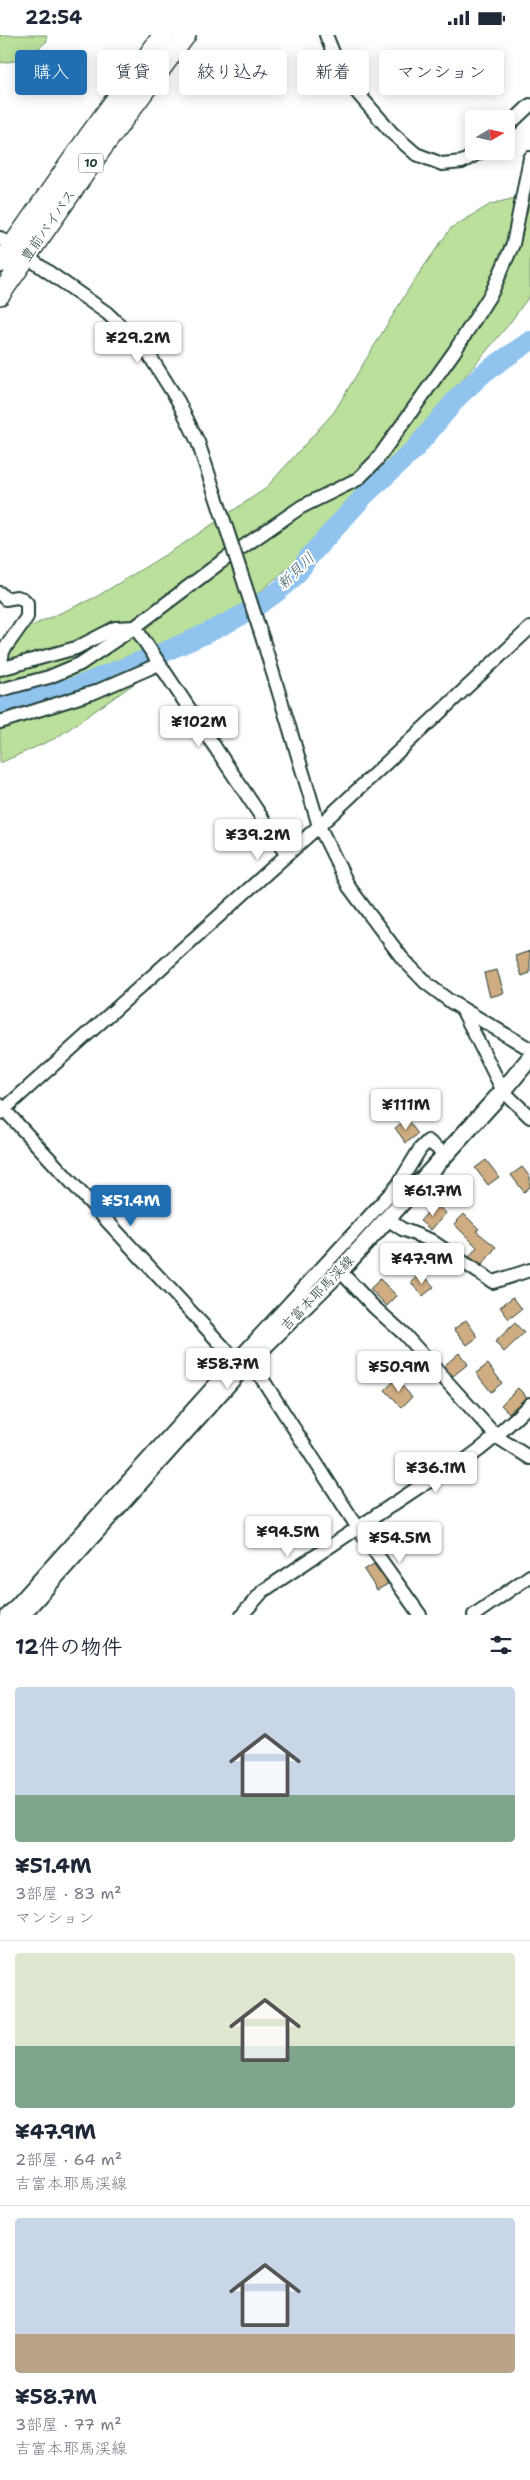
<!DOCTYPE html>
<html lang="ja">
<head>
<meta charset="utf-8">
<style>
  :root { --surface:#fff; --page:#f2f2f3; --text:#1f2937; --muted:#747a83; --line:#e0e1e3; --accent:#1f6fb2 }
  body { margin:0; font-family:"Shantell Sans","Klee One",sans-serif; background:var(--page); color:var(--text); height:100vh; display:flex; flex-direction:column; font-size:19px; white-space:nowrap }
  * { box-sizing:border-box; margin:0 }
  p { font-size:16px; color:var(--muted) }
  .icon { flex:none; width:28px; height:28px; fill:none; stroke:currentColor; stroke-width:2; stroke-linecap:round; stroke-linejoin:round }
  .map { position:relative; height:1580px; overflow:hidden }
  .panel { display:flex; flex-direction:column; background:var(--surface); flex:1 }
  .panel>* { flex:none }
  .banner { position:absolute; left:15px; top:15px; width:500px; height:45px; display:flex; gap:10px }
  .needle { width:32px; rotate:81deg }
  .fabs { position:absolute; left:465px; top:75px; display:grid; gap:10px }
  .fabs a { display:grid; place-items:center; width:50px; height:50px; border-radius:5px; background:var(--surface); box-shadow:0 2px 12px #0003; font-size:25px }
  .price { position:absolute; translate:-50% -42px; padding:0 11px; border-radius:5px; background:#fff; color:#222; font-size:16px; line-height:32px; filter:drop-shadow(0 1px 2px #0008) }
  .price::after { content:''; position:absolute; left:50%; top:30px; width:15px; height:11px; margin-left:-8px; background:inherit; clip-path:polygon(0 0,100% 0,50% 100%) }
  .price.on { background:var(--accent); color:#fff }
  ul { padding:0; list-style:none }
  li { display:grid; align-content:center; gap:10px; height:265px; padding:0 15px }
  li+li { border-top:1px solid var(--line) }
  li span { display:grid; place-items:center; height:155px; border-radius:5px; color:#555 }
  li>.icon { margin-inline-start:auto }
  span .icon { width:90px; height:90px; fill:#fffc; stroke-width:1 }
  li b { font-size:21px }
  h2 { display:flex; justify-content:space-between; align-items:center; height:60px; padding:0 15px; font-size:21px }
  .tag { padding:0 18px; border-radius:5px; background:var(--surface); box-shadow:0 2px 12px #0003; font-size:18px; line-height:45px }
  .tag.on { background:var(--accent); color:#fff }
  .status { display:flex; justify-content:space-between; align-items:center; height:35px; padding:0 25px; background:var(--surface); direction:ltr }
  .status svg { height:14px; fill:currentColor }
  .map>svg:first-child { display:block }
  .green { fill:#bae09c; stroke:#6c8e68 }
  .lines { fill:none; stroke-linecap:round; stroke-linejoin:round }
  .river { stroke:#90c3ed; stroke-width:20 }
  .building { fill:#cfac81; stroke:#1f3d34 }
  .minor-casing { stroke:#1f3d34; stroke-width:16 }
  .major-casing { stroke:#1f3d34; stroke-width:20 }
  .highway-casing { stroke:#1f3d34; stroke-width:22 }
  .minor { stroke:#fff; stroke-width:12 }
  .major { stroke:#fff; stroke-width:16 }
  .highway { stroke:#fff; stroke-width:19 }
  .minor-bridge-casing { stroke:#1f3d34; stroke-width:16; stroke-linecap:butt }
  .minor-bridge { stroke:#fff; stroke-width:12 }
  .labels { text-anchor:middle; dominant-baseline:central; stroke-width:4; stroke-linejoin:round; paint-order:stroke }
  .shield { fill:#fff; stroke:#627771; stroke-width:1 }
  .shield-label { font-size:12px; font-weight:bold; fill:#1f3d34 }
  .street-label { font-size:14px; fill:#1f3d34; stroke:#fff }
  .water-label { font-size:15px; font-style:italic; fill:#3b5e62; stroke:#fff }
</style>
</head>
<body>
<div class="status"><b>22:54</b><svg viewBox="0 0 49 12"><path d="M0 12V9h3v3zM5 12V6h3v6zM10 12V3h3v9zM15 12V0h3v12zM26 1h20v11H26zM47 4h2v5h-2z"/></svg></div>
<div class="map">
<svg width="530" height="1580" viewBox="0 0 530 1580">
  <rect width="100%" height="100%" fill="#fff"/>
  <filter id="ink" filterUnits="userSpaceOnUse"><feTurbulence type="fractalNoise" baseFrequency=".02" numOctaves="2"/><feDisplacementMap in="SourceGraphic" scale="10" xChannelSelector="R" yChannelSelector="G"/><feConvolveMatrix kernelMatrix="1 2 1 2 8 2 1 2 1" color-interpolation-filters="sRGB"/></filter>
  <g filter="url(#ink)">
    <!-- green -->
    <path class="green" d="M0 0H46L47 6 26 24 0 28Z
      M519 162 530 166V260L509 289 353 476 237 577 56 703 0 728V605L96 562 183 509 265 454 334 377 413 247 451 193 491 169Z"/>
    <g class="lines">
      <!-- river -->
      <path class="river" d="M0 668C24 664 47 660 71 653 88 648 104 640 120 634 171 615 283 572 307 524L364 461 414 415 458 362 485 337 530 306"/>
    </g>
    <!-- building -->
    <path class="building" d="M530 916V938L522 941 515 921Z
      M497 935 504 958 490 962 484 938Z
      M407 1084 418 1099 406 1108 395 1093Z
      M486 1125 499 1142 488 1150 475 1133Z
      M522 1132 530 1142V1152L524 1157 511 1140Z
      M435 1169 446 1178 431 1195 420 1186Z
      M464 1179 479 1194 476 1196 496 1212 482 1230 469 1222 477 1212 454 1189Z
      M422 1238 434 1252 423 1261 411 1248Z
      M380 1244 397 1261 387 1271 370 1254Z
      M513 1262 522 1274 509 1284 500 1272Z
      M466 1285 478 1302 467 1310 454 1294Z
      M515 1288 524 1298 504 1317 495 1307Z
      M459 1318 468 1329 453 1341 444 1331Z
      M488 1329 502 1348 491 1357 476 1338Z
      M396 1344 412 1362 402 1372 385 1355Z
      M518 1353 527 1362 509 1378 501 1370Z
      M374 1529 388 1549 377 1555 364 1535Z"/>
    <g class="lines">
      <!-- minor casing -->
      <g class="minor-casing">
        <path id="minor" d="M326 0 342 40 392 98 416 119 442 129 462 127 482 116
          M506 93 530 70
          M0 203 107 278 146 315 178 366 198 407 227 495
          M0 558 5 564 17 562 23 564 27 568V582L3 616 0 634
          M135 592 286 819
          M263 605 319 791 349 852 402 923 426 948 451 967 530 1014
          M0 634 76 613 115 593 135 592
          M0 655 49 642 80 629 135 592 221 527 301 472 358 444 376 426 454 317 492 257 513 209 530 123
          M0 687 95 657 159 629
          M462 974 503 1056 530 1082
          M0 1070 241 1331
          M0 1078 319 791 530 593
          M386 1183 402 1194 430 1205 493 1247 530 1235
          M340 1236 374 1272 404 1299 497 1402 530 1423
          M250 1325 358 1493 420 1580
          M7 1580 236 1326 398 1150 420 1114 428 1106 445 1119
          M242 1580 263 1556 422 1450C464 1431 497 1402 530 1369
          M474 1580 530 1541"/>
      </g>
      <!-- major casing -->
      <g class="major-casing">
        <path id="major" d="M21 1580 242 1333 340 1236 503 1056 530 1023"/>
      </g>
      <!-- highway casing -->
      <g class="highway-casing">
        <path id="highway" d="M0 228 88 102 163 0
          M0 260 103 112 186 0"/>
      </g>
      <!-- minor -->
      <use href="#minor" class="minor"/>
      <!-- major -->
      <use href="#major" class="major"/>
      <!-- highway -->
      <use href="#highway" class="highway"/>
      <!-- minor-bridge casing -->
      <g class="minor-bridge-casing">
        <path id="minor-bridge" d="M227 495 263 605"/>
      </g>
      <!-- minor-bridge -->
      <use href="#minor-bridge" class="minor-bridge"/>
    </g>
  </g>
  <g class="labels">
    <!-- shield labels -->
    <rect class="shield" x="78.5" y="118.5" width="25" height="19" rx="4"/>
    <g class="shield-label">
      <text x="91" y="128">10</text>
    </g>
    <!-- street labels -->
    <g class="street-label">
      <text transform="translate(48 190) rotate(-55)">豊前バイパス</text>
      <text transform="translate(317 1258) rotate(-46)">吉富本耶馬渓線</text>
    </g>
    <!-- water labels -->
    <g class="water-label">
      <text transform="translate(296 536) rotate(-44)">新貝川</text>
    </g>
  </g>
</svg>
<div class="fabs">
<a><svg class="needle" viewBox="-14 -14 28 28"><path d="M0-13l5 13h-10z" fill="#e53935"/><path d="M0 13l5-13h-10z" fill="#747a83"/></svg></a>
</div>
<b class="price" style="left:138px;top:329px">¥29.2M</b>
<b class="price" style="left:199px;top:713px">¥102M</b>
<b class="price" style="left:258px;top:826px">¥39.2M</b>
<b class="price" style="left:406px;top:1096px">¥111M</b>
<b class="price" style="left:433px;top:1182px">¥61.7M</b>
<b class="price on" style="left:131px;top:1192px">¥51.4M</b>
<b class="price" style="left:422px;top:1250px">¥47.9M</b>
<b class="price" style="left:228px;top:1355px">¥58.7M</b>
<b class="price" style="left:399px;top:1358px">¥50.9M</b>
<b class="price" style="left:436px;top:1459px">¥36.1M</b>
<b class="price" style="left:288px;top:1523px">¥94.5M</b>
<b class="price" style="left:400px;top:1529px">¥54.5M</b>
<div class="banner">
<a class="tag on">購入</a>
<a class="tag">賃貸</a>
<a class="tag">絞り込み</a>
<a class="tag">新着</a>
<a class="tag">マンション</a>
</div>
</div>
<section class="panel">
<h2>12件の物件<svg class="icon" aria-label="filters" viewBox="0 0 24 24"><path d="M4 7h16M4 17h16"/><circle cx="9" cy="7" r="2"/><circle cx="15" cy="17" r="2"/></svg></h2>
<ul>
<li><span style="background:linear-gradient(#c9d6e8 70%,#7fa58c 0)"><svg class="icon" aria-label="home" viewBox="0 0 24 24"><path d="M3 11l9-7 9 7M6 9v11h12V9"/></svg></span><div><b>¥51.4M</b><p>3部屋 · 83 m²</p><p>マンション</p></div></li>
<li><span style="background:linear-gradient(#dfe7d0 60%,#7fa58c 0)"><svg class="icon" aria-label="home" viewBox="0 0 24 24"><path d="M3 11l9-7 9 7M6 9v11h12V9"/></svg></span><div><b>¥47.9M</b><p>2部屋 · 64 m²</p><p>吉富本耶馬渓線</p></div></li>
<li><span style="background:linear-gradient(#c9d6e8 75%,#b9a48a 0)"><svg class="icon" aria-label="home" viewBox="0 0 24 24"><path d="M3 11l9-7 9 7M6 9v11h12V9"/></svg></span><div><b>¥58.7M</b><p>3部屋 · 77 m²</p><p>吉富本耶馬渓線</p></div></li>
</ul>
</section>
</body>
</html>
